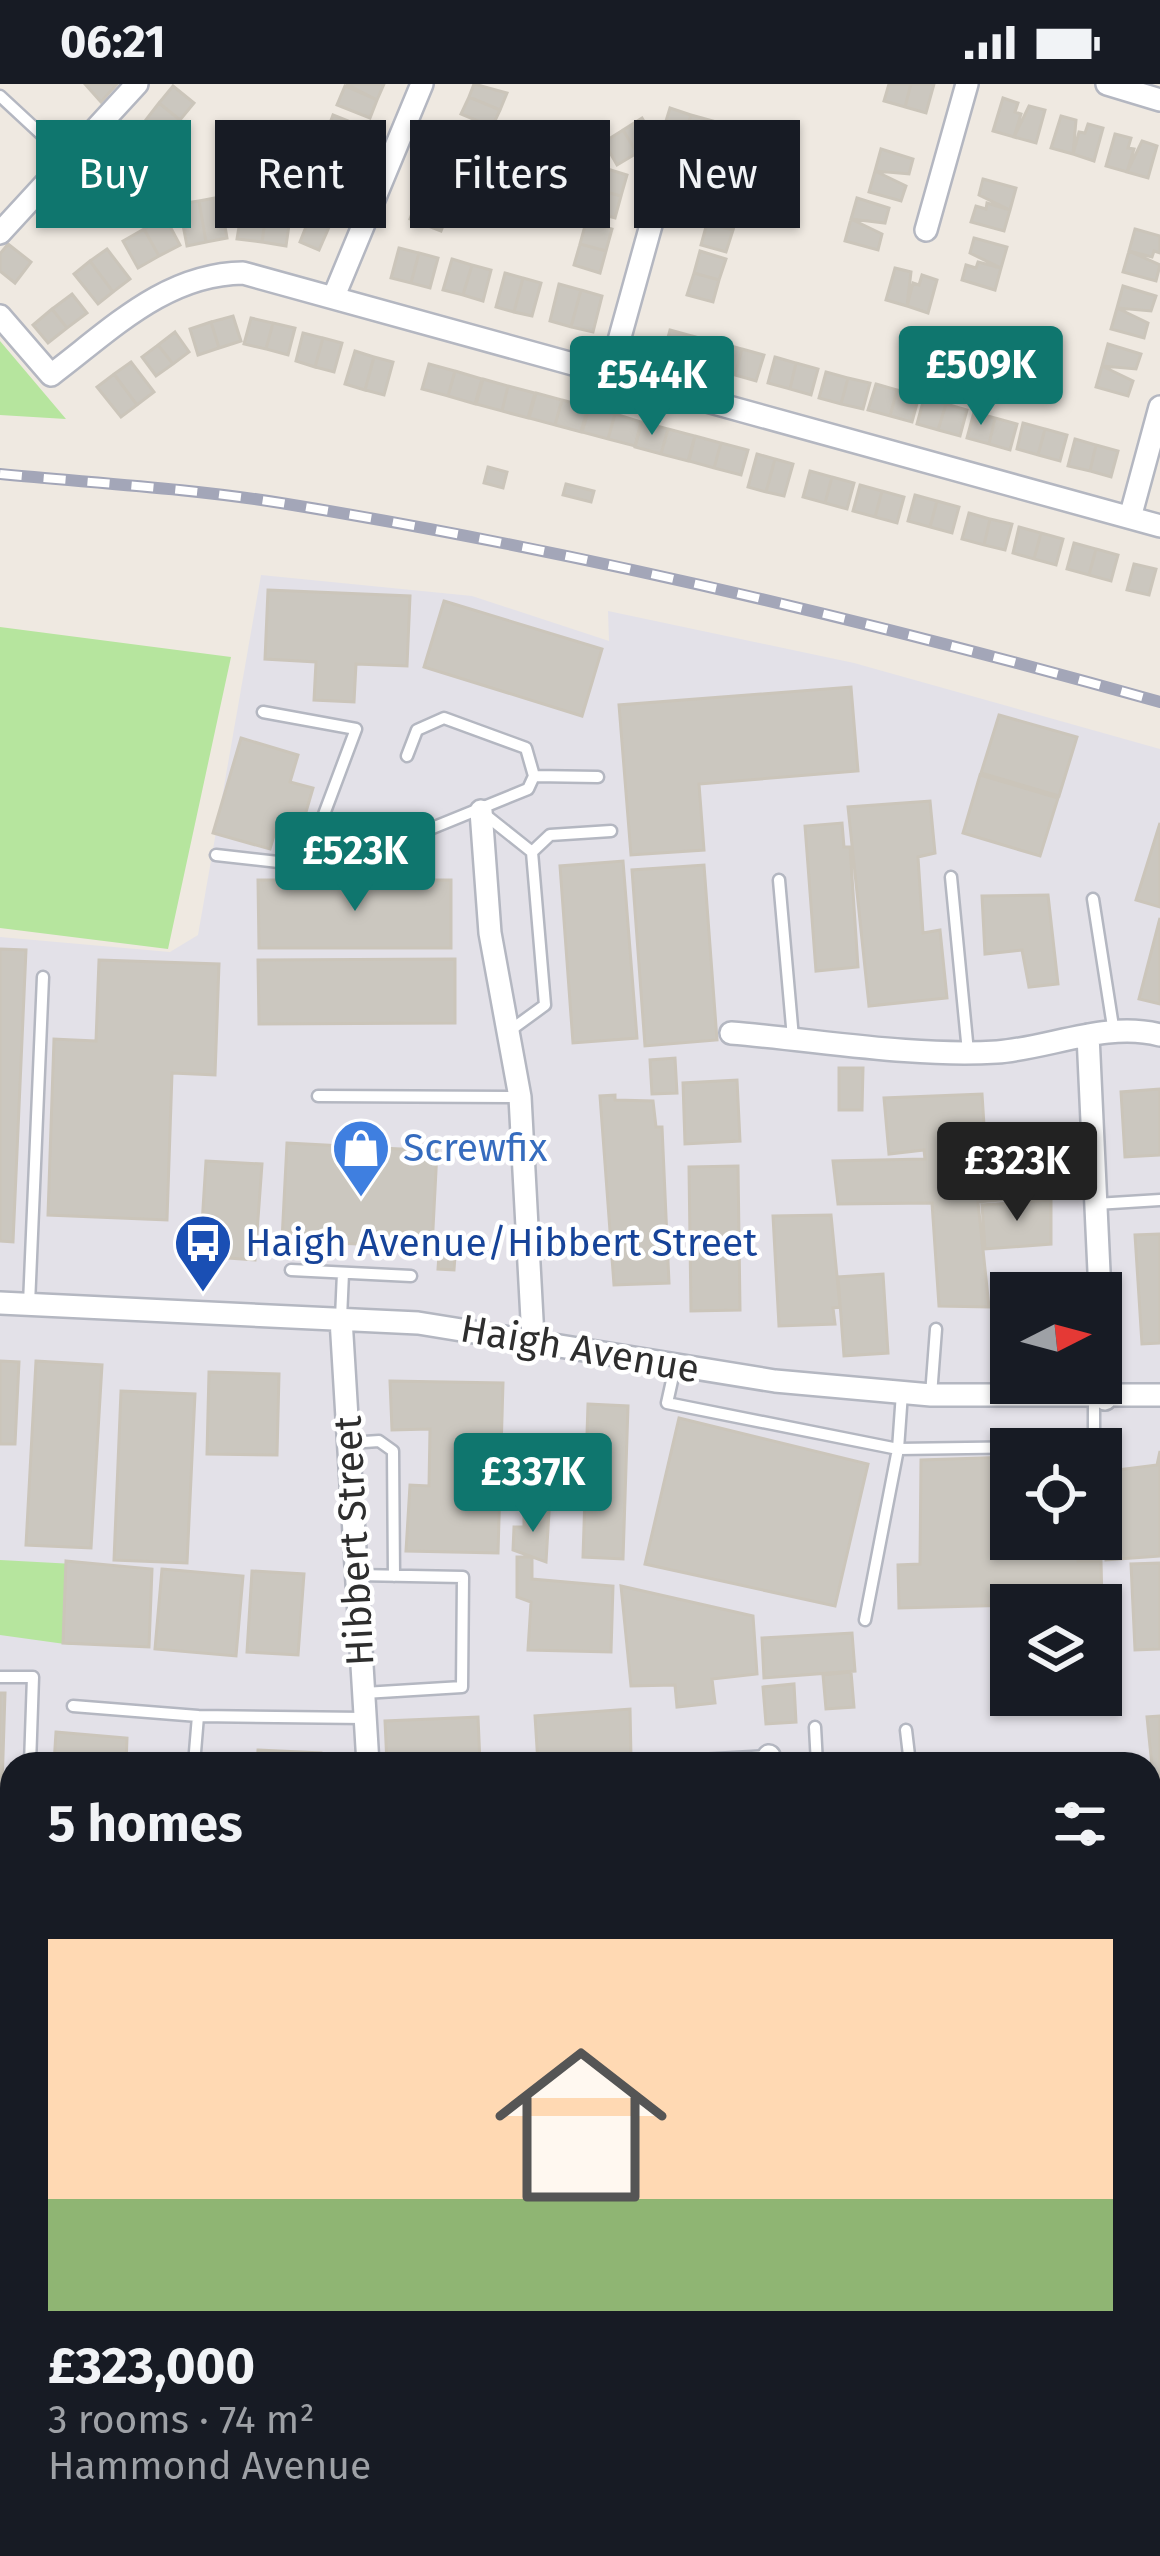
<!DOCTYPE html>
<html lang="en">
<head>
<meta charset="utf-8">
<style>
  :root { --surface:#171b24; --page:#20242c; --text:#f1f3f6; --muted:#9ea1a6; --line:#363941; --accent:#0f766e }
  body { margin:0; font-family:"Fira Sans",sans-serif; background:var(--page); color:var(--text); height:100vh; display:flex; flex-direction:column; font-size:45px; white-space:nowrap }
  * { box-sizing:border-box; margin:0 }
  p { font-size:39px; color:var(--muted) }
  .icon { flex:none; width:66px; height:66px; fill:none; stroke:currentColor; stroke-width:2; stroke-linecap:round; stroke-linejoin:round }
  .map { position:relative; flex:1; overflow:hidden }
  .details { position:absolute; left:0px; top:1668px; width:1161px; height:804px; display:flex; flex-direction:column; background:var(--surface); border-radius:36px 36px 0 0; box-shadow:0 3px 9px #0004 }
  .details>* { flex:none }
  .top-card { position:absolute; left:36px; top:36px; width:1089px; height:108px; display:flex; gap:24px }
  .needle { width:78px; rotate:84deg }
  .buttons { position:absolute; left:990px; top:1188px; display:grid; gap:24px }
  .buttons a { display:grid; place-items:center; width:132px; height:132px; border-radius:0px; background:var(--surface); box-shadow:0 3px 9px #0004; font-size:60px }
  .price { position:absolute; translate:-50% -102px; padding:0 27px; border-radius:12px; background:var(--accent); color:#fff; font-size:39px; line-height:78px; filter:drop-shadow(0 3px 6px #0008) }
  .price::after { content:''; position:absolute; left:50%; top:72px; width:36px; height:27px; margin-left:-18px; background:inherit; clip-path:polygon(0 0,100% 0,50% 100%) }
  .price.active { background:#222; color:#fff }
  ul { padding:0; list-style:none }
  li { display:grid; align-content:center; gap:24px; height:636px; padding:0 48px }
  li+li { border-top:3px solid var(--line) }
  li span { display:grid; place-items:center; height:372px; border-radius:0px; color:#555 }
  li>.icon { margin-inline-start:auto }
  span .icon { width:216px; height:216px; fill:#fffc; stroke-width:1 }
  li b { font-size:51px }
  h2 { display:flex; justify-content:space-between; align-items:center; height:144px; padding:0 48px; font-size:51px }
  .chip { padding:0 42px; border-radius:0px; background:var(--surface); box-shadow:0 3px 9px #0004; font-size:42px; line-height:108px }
  .chip.active { background:var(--accent); color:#fff }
  .status { display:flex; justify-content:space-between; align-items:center; height:84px; padding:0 60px; background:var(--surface); direction:ltr }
  .status svg { height:33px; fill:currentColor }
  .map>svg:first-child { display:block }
  .industrial { fill:#e3e1e8; fill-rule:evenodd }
  .green { fill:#b6e59e }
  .building { fill:#cbc7bf; stroke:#cbc5ba; stroke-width:3 }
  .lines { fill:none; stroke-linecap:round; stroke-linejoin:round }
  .service-casing { stroke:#b4b7c1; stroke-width:15 }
  .minor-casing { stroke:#b4b7c1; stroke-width:26 }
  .service { stroke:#fff; stroke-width:10 }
  .minor { stroke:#fff; stroke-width:21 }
  .rail-casing { stroke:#a3a6b8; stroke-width:12 }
  .rail { stroke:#fff; stroke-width:8; stroke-dasharray:22; stroke-linecap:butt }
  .labels { text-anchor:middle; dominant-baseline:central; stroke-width:9; stroke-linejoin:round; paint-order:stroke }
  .shop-label { font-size:39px; fill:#366cbe; stroke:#fff; text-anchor:start }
  .transit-label { font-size:39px; fill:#164399; stroke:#fff; text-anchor:start }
  .street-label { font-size:39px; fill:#2e2e2e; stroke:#fff }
</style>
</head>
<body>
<div class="status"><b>06:21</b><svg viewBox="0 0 49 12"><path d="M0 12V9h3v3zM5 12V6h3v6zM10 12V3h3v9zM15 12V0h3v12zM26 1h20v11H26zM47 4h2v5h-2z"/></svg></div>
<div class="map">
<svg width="1160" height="2472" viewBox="0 0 1160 2472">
  <rect width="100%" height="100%" fill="#efe9e1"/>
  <!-- industrial -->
  <path class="industrial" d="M261 491 472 512 609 557 608 527 854 579 1160 665V1953L1149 1954V1680H12V2164L0 2152V853L170 868 198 851ZM1011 1209H1101V1299H1011ZM1011 1365H1101V1455H1011ZM1011 1521H1101V1611H1011Z"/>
  <!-- green -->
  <path class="green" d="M0 257 66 335 0 331Z
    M0 543 231 573 168 865 0 844Z
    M0 1476 74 1480 72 1561 0 1551Z
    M868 2460H989V2472H869Z"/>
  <!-- building -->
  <path class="building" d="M85 0H117L101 18Z
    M346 0H384L377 16Z
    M474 0 507 9 500 26 469 13Z
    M889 0H911L905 23 884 17Z
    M911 0H934L926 29 905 23Z
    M173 2 194 19 180 36 159 19Z
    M345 2 377 16 370 34 337 21Z
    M469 13 500 26 492 43 461 30Z
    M1003 14 1018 19 1015 28 1021 30 1014 53 993 47Z
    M159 19 180 36 165 54 145 37Z
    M1029 22 1045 26 1036 59 1014 53Z
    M670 24 691 31 683 57 662 50Z
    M333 31 371 46 363 65 326 50Z
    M691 31 713 37 705 63 683 57Z
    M1061 32 1076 36 1073 70 1051 64Z
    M642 34 656 58 637 69 623 46Z
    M1088 40 1103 44 1094 77 1073 70 1079 48 1085 49Z
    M454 42 484 54 476 73 446 61Z
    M623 46 637 69 617 81 604 58Z
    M112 48 126 60 104 85 90 73Z
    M326 50 363 65 356 83 318 68Z
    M1115 50 1131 54 1128 64 1134 65 1127 88 1106 82Z
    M1142 57 1157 62 1148 94 1127 88Z
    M727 59 738 79 715 92 703 72Z
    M126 60 139 72 117 97 104 85Z
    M446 61 476 73 468 92 439 80Z
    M881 65 913 75 909 90 875 87Z
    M738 79 749 98 725 111 715 92Z
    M601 83 627 91 621 112 595 105Z
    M428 87 459 99 450 123 419 111Z
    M875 87 906 102 901 117 869 108Z
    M327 93 347 101 333 134 313 125Z
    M983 95 1016 104 1010 126 979 111Z
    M595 105 621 112 615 134 589 127Z
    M419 111 450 123 441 147 410 135Z
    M220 113 227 154 206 158 199 117Z
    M244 113 268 117 262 158 237 155Z
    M857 114 889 124 885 139 851 135Z
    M199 117 206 158 187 162 179 120Z
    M268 117 292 120 286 162 262 158Z
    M713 117 739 125 733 146 707 139Z
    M987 119 1010 126 1004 147 971 138 976 122 986 125Z
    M313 125 333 134 319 166 300 158Z
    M165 133 180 161 159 172 144 145Z
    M851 135 882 150 878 166 845 157Z
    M586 138 612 145 606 167 580 160Z
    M707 139 733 146 726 168 701 161Z
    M144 145 159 172 138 184 123 157Z
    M1135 145 1160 152V169L1154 167 1152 173 1129 167Z
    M974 154 1007 163 1001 184 970 169Z
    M8 160 31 178 15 199 0 187V170Z
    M580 160 606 167 600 189 574 181Z
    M399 164 419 169 411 199 391 194Z
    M107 165 130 195 113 208 90 177Z
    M700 167 726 175 719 196 694 189Z
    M1129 167 1160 181 1156 197 1123 188Z
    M419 169 438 174 430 204 411 199Z
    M452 175 472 181 463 211 443 206Z
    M90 177 113 208 98 220 74 190Z
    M978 178 1001 184 995 206 962 196 966 181 976 184Z
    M472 181 491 186 483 217 463 211Z
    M895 184 911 188 907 222 886 216Z
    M505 189 523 194 514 228 496 223Z
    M694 189 719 196 713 218 687 211Z
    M922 191 937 196 928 229 907 222 913 199 919 201Z
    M523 194 541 199 532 232 514 228Z
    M559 200 581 206 571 243 550 237Z
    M1123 202 1156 212 1151 227 1117 224Z
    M581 206 602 212 593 248 571 243Z
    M72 210 87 229 67 244 52 225Z
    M1117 224 1148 239 1144 254 1111 245Z
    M52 225 67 244 48 259 33 241Z
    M233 232 241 257 219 264 211 238Z
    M251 234 273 239 266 265 244 260Z
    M211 238 219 264 198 271 190 245Z
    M273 239 295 244 288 271 266 265Z
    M670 246 692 252 685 278 663 272Z
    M175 248 189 268 173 280 158 261Z
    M303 249 323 254 315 283 296 277Z
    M692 252 714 258 707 284 685 278Z
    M323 254 342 259 334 288 315 283Z
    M720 259 742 265 735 291 713 285Z
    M1108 260 1141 270 1136 285 1102 282Z
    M158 261 173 280 156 292 142 273Z
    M742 265 764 271 756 297 735 291Z
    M355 267 374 273 365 306 345 300Z
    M374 273 393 278 384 311 365 306Z
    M775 273 796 279 790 305 768 299Z
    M131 278 154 308 137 321 114 290Z
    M796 279 818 285 811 311 790 305Z
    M429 280 455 287 448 312 422 305Z
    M1102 282 1133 297 1128 312 1096 303Z
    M455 287 482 295 475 320 448 312Z
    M826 288 848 294 841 320 819 314Z
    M114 290 137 321 121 333 97 303Z
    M848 294 870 299 863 325 841 320Z
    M483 295 508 302 502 327 476 320Z
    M876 300 897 306 890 332 868 326Z
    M508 302 535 309 528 334 502 327Z
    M897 306 919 312 912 338 890 332Z
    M536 309 562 316 555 341 529 334Z
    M924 314 946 320 938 346 917 340Z
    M562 316 588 323 581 348 555 341Z
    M946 320 967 326 960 352 938 346Z
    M589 324 615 330 608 355 582 348Z
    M974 328 995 334 989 360 967 354Z
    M615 330 641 338 635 362 608 355Z
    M995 334 1017 340 1010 366 989 360Z
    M642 338 668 345 661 370 635 363Z
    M1023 339 1045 345 1038 371 1017 365Z
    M668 345 695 352 688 377 661 370Z
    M1045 345 1067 351 1060 377 1038 371Z
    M695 352 721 359 714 384 689 377Z
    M1075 355 1096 361 1090 387 1068 382Z
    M721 359 748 366 741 391 714 384Z
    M1096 361 1118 367 1111 393 1090 387Z
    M757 370 775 375 766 408 748 403Z
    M775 375 793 380 784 412 766 408Z
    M488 383 507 388 503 404 484 399Z
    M810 387 832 393 825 419 803 413Z
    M832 393 854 399 847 425 825 419Z
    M566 400 594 407 591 418 563 411Z
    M860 401 882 407 875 433 853 427Z
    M882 407 904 413 897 439 875 433Z
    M915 411 937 417 930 443 908 437Z
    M937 417 959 423 952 449 930 443Z
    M969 429 990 435 984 461 962 455Z
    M990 435 1012 440 1005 466 984 461Z
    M1019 443 1041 449 1034 475 1013 469Z
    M1041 449 1063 455 1056 481 1034 475Z
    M1074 459 1096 465 1089 491 1067 485Z
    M1096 465 1118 471 1111 497 1089 491Z
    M1134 480 1156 485 1149 511 1127 506Z
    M268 506 410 512 407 582 356 580 354 618 314 616 316 578 265 575Z
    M444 517 602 565 582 632 424 583Z
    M851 603 858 687 699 700 704 766 631 771 619 621Z
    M999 631 1077 653 1059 712 981 689Z
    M241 654 298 671 290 698 313 704 301 745 278 738 270 765 213 749Z
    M980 691 1058 714 1040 772 963 749Z
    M930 717 935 769 918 773 923 849 940 846 947 914 869 922 848 723Z
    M842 739 844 763H850L858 883 816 887 805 742Z
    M1160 739V823L1136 816Z
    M623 777 637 954 573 959 560 782Z
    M704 781 717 956 645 962 632 786Z
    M258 796H451V864H259Z
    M1048 811 1058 900 1029 903 1022 866 985 870 982 812Z
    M1160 834V920L1139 915Z
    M0 865 26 866 13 1158 0 1157Z
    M455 875V939L259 940 258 876Z
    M99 876 219 880 215 991 172 989 167 1136 48 1131 54 955 96 957Z
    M675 974 677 1009 652 1010 650 976Z
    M839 984H863L862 1026H839Z
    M737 996 740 1057 685 1060 683 999Z
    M1160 1005V1071L1125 1073 1121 1008Z
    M982 1010 987 1088 1009 1091 1013 1115 978 1118 989 1223 939 1222 932 1119 838 1120 833 1077 925 1075 924 1066 889 1070 884 1014Z
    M615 1011V1016L653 1017 656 1043H662L669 1199 614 1201 600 1012Z
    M287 1059 437 1067 432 1164 282 1156Z
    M206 1077 262 1080 255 1176 200 1172Z
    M738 1082 740 1226 691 1227 689 1083Z
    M1051 1116V1160L985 1165 982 1121Z
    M831 1131 840 1223 833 1224 835 1240 779 1242 773 1132Z
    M1160 1150V1259L1142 1260 1135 1151Z
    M440 1157 456 1158 454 1186 438 1185Z
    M883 1190 888 1269 844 1272 838 1193Z
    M0 1277 19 1278 15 1360H0Z
    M36 1277 102 1281 91 1464 26 1461Z
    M209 1288 279 1290 277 1371 207 1370Z
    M390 1297 503 1299 498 1469 406 1467 410 1401 429 1402 430 1345 392 1346Z
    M121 1307 195 1310 187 1479 114 1476Z
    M588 1320 628 1322 623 1475 583 1473Z
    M679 1334 868 1380 835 1522 645 1480Z
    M1160 1367V1472L1106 1476 1101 1388 1157 1381Z
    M1011 1373V1455H1079L1078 1477H1101L1102 1519 899 1524 898 1481 920 1480 921 1376Z
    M524 1427 549 1428 546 1478 513 1466 514 1443H524Z
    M517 1473H532V1495L613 1502 611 1568 528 1566 531 1518 517 1513Z
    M66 1477 152 1485 149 1563 63 1559Z
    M1160 1479V1565L1135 1566 1131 1480Z
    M162 1485 243 1492 236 1572 155 1565Z
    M252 1487 304 1490 298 1571 247 1568Z
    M621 1502 753 1532 757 1590 712 1595 715 1619 677 1623 675 1601 631 1602Z
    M852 1549 855 1587 764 1594 762 1554Z
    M851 1588 854 1623 826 1625 823 1591Z
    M794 1600 796 1638 766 1640 763 1603Z
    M0 1609H5L0 1767Z
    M630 1625 631 1673 538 1680 535 1632Z
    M1160 1632V1741H1158L1147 1633Z
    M478 1633 480 1679 387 1680 385 1637Z
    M56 1648 127 1654 126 1680H54Z
    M258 1666 321 1669V1680H257Z
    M6 1938 12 1944 11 2114 0 2103V1944Z
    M0 2109 12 2123V2135L0 2145Z"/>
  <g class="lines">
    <!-- service casing -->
    <g class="service-casing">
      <path id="service" d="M0 12 68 75
        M534 692 598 693
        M483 729 532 768 545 921 508 948
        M321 735 420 749 528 705 534 692 526 664 444 634 417 646 407 672
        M532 768 550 751 611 747
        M216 771 305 781 356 645 263 628
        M951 793 968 968
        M779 796 793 954
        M1093 815 1114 949
        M318 1012 519 1013
        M1096 1120 1160 1116
        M291 1186 411 1192
        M29 1220 43 893
        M341 1234 343 1189
        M675 1283 667 1319 898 1365 1094 1362V1315
        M931 1311 936 1245
        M349 1359 379 1357 393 1367 394 1492
        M357 1491 463 1493 462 1603 364 1609
        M865 1536 898 1365 902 1309
        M0 1593H33L30 1680
        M73 1622 198 1632
        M815 1643 817 1680
        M906 1646 910 1680
        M683 1677 769 1672
        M194 1680 198 1632 365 1634
        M0 1893 12 1892"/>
    </g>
    <!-- minor casing -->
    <g class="minor-casing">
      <path id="minor" d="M1107 0 1160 16
        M926 146 967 0
        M0 149 137 0
        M334 212 422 0
        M0 232 51 291C111 246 165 190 243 189L1160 442
        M610 289 661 105
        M1131 430 1160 323
        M481 727 490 849 520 1013 533 1254
        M731 949C818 956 910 973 997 968 1050 964 1107 937 1160 951
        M1088 951 1100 1209
        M0 1219 418 1239 775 1297 931 1311H1160
        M341 1235 368 1680
        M1101 1236 1105 1315
        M769 1672 770 1680
        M1149 1968 1160 1967
        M1149 2168 1160 2164
        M0 2189 12 2200
        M0 2398 12 2387
        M1149 2428 1160 2369
        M426 2460 427 2472
        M1009 2460 1010 2472
        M172 2472 184 2460
        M1144 2472 1146 2460"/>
    </g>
    <!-- service -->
    <use href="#service" class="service"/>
    <!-- minor -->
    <use href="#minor" class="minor"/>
    <!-- rail casing -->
    <g class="rail-casing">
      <path id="rail" d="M0 390C93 399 188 404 281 419 577 467 871 537 1160 618"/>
    </g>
    <!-- rail -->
    <use href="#rail" class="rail"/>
  </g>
  <!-- icons -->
  <defs>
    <g id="shop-pin" transform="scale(3)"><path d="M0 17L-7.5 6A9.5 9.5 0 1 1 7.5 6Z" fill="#3f7fe0" stroke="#fff"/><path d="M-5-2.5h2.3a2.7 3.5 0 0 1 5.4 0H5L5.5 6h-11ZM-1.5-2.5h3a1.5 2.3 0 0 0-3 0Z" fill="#fff"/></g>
    <g id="bus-pin" transform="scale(3)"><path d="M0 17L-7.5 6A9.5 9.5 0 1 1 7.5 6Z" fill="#1a4fb4" stroke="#fff"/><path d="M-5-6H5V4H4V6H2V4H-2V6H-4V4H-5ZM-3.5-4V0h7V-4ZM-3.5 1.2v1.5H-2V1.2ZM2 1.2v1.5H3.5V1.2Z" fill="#fff"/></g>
  </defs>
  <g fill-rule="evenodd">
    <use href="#shop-pin" x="361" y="1064"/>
    <use href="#bus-pin" x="203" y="1159"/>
  </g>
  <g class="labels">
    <!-- shop labels -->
    <g class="shop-label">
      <text x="403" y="1064">Screwfix</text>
    </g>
    <!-- transit labels -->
    <g class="transit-label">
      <text x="245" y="1159">Haigh Avenue/Hibbert Street</text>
    </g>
    <!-- street labels -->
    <g class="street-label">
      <text transform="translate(580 1265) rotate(10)">Haigh Avenue</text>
      <text transform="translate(354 1457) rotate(-93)">Hibbert Street</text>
    </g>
  </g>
</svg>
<div class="buttons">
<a><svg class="needle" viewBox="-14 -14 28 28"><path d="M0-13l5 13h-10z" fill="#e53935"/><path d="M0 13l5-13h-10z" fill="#9ea1a6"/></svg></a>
<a><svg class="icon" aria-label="locate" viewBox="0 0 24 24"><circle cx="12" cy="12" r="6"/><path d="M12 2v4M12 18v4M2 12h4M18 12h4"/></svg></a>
<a><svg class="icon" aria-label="layers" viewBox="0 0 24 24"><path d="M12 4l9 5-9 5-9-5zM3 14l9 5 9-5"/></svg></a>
</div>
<b class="price" style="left:981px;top:344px">£509K</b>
<b class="price" style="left:652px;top:354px">£544K</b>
<b class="price" style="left:355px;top:830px">£523K</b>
<b class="price active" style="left:1017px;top:1140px">£323K</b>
<b class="price" style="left:533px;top:1451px">£337K</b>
<div class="top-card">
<a class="chip active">Buy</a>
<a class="chip">Rent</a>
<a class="chip">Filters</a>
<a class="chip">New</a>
</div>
<section class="details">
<h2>5 homes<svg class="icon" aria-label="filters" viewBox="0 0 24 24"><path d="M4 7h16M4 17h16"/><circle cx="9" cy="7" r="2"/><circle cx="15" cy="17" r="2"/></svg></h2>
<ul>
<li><span style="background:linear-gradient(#ffd9b3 70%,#8fb573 0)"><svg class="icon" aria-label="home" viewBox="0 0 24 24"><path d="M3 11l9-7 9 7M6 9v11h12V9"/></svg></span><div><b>£323,000</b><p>3 rooms · 74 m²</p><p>Hammond Avenue</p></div></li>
</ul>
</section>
</div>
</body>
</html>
